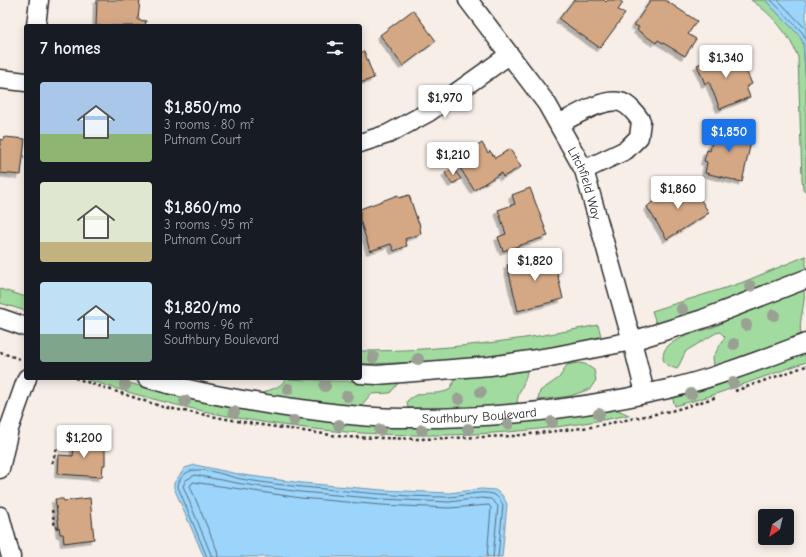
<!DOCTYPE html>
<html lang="en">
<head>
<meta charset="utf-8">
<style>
  :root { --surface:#171b24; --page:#20242c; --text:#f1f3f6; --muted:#9ea1a6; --accent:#1a73e8 }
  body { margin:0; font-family:"Comic Neue",sans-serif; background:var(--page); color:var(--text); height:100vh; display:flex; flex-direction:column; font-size:15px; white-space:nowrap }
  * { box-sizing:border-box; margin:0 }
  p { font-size:13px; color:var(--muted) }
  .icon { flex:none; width:22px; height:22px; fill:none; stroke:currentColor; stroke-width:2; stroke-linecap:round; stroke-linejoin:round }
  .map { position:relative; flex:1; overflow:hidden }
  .panel { position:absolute; left:24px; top:24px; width:338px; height:356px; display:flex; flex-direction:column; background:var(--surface); border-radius:4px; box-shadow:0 2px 10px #0003 }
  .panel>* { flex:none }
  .needle { width:26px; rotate:215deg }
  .controls { position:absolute; left:758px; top:509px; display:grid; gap:8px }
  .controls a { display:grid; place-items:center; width:36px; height:36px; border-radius:4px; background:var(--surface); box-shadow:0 2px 10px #0003; font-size:20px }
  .price { position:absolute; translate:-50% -34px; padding:0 9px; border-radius:4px; background:#fff; color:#222; font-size:13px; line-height:26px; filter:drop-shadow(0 1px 2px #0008) }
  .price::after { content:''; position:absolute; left:50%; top:24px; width:12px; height:9px; margin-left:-6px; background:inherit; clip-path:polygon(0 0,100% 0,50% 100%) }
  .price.selected { background:var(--accent); color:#fff }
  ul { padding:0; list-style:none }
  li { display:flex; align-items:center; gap:12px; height:100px; padding:0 16px }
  li span { display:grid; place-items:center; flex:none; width:112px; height:80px; border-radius:4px; color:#555 }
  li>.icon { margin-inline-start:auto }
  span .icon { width:48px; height:48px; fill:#fffc; stroke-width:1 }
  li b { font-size:17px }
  h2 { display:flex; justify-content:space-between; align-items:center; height:48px; padding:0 16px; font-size:17px }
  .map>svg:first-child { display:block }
  .green { fill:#a2dba0; stroke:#668366 }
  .water { fill:#9bd5fb; stroke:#6e91a8 }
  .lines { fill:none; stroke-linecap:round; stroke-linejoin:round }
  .shore { stroke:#586f7e; stroke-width:1 }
  .building { fill:#d4a885; stroke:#2b2b2b; filter:url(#shadow) }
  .street-casing { stroke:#2b2b2b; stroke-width:21 }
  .path { stroke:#2b2b2b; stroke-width:2.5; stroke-dasharray:3 3; stroke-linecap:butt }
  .street { stroke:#fff; stroke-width:18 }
  .tree { fill:#9aa093 }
  .labels { text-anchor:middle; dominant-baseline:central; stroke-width:3; stroke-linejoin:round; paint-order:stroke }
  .street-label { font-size:13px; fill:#2b2b2b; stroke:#fff }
</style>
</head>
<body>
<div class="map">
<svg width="806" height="557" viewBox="0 0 806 557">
  <defs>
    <filter id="shadow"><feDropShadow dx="-3.5" dy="3.5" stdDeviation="0" flood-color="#0004"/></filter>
  </defs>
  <rect width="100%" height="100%" fill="#f6eee7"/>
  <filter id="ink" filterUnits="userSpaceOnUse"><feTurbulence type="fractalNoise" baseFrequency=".025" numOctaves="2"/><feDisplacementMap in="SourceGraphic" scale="8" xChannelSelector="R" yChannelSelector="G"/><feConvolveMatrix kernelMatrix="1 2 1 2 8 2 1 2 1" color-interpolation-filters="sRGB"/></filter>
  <g filter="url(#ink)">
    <!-- green -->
    <path class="green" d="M751 0H765L799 35 803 42 806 85V192L803 189 802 178 798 57C789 34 772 14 751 0Z
      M806 256V271L747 295 667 322 656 323 652 311 741 283Z
      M0 289 26 297V311L0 303Z
      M804 290C806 305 798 319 801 335L714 366 713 357 725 337 720 332 716 333 686 351 677 369C671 367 662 364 663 356 664 336 709 332 722 323 743 310 779 301 804 290Z
      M598 325 601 336 596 338 554 348 499 356 437 362 360 364V351C440 351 519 341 598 325Z
      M806 351V362L710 396 675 406 672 397 677 395Z
      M577 363 585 364 594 370 596 380 590 389 570 396 538 400 540 391 559 378 567 365Z
      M527 370C527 382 517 391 517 404L446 409 408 408 407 401C421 388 433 397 449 390L455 380V378Z
      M83 378H111L169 394 263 413 356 423 607 409 618 410 629 415C446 452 259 437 83 378Z
      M285 379 336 381H400L390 393 371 394 360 407 258 395C267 390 282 388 285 379Z"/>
    <!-- water -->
    <path class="water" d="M765 0H806V85L803 42 799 35Z
      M195 465 243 475 302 483 382 490 449 493 481 489 495 490 502 495 507 504 502 557H204L174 488V483L185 468Z"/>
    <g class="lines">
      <!-- shore -->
      <path class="shore" d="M771 0 802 32 806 39
        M778 0 806 29
        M207 557 178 487C178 478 187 470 196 470 210 469 227 476 241 479 265 483 289 486 313 488 358 492 403 497 447 497 462 497 479 490 493 494 498 496 501 501 503 505L498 557
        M212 557 183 486 186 480 195 475 242 484 301 492 382 499 449 502 481 498 491 499 498 506 493 557
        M218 557 217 550 190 486 193 482 301 498 381 505 449 508 489 505 491 508 487 557"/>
    </g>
    <!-- building -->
    <path class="building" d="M97 0H140L138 20 146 21 145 26H96Z
      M574 0H604L606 2 608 0H619L623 3 618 10 625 14 600 48 559 19Z
      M651 0H665L697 21 688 34 696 39 685 56 658 40 656 43 637 30 639 27 634 25Z
      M413 10 436 41 403 66 380 35Z
      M364 51 374 78 360 83V53Z
      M730 51 735 62 741 59 752 84 746 87 750 97 720 109 709 82 705 84 697 65Z
      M716 125 741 130V129L753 133 742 182 705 173 707 162 704 161 707 150 710 151Z
      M5 137 25 139 21 175 0 173V139L4 140Z
      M482 143 488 153 490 151 495 158 510 149 521 167 503 177 501 173 474 190 455 160Z
      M453 168 461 179 452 184 445 173Z
      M689 181 709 213 667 239 647 207 651 203 657 201 655 198 664 192 666 196 667 193 673 192Z
      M530 188 548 236 503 251 498 237 506 234 498 210 515 204 512 195Z
      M398 195 399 198 409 195 418 222H419L421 234 405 239 407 246 394 251 391 244 370 251 360 220V209Z
      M553 254 563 299 518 311 507 265 513 264 512 262 517 260 518 263Z
      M75 438 105 441V465H103L102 477 58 474 59 455 73 456Z
      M90 498 94 539 64 543 63 534H60L55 499H63L64 501Z"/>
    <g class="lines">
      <!-- street casing -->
      <g class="street-casing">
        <g id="street">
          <path id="s1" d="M468 0 547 104 584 170 632 341 645 393"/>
          <path d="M36 26 39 0"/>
          <path d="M0 79 26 82"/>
          <path d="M559 124C574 116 603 98 620 102 629 104 636 114 641 121L639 137 626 150 584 170"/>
          <path d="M360 143 388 134 429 112 509 55"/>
          <path d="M0 318 26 327"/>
          <path d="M360 374 377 375 490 366 550 357 632 341 703 319 806 279"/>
          <path id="s2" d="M147 378C192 392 239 400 286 407 325 412 364 418 403 418 492 419 582 409 668 389 715 378 761 360 806 343"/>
          <path d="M0 469 9 429 27 378"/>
          <path d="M0 516 11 557"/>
        </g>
      </g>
      <!-- path -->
      <path class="path" d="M0 352 22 360
        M75 378 163 407 248 423 345 437 420 439 513 436 591 427 675 410 717 397
        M735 391 806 366
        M52 463 57 448 74 449
        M52 510 55 527 59 528"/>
      <!-- street -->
      <use href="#street" class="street"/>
    </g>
    <!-- trees -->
    <g class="tree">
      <circle cx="750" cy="286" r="6"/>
      <circle cx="682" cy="309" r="6"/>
      <circle cx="774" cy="315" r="6"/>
      <circle cx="746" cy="325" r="6"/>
      <circle cx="734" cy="344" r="6"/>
      <circle cx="373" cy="357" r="6"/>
      <circle cx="418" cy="359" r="6"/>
      <circle cx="733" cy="383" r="6"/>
      <circle cx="125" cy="385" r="6"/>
      <circle cx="325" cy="386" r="6"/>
      <circle cx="288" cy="389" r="6"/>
      <circle cx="481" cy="392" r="6"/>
      <circle cx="691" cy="394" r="6"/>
      <circle cx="347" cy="396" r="6"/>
      <circle cx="459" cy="399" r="6"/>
      <circle cx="185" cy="401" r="6"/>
      <circle cx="234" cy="412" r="6"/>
      <circle cx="599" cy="414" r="6"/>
      <circle cx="294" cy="421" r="6"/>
      <circle cx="552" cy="422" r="6"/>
      <circle cx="508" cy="424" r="6"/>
      <circle cx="339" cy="425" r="6"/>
      <circle cx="468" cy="429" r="6"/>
      <circle cx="380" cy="430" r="6"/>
      <circle cx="422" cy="430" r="6"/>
    </g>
  </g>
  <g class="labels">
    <!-- street labels -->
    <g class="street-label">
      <text stroke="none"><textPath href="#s1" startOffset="219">Litchfield Way</textPath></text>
      <text stroke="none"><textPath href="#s2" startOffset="336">Southbury Boulevard</textPath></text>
    </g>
  </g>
</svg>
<div class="controls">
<a><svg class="needle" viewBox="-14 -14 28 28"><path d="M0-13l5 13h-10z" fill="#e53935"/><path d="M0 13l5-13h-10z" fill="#9ea1a6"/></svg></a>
</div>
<b class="price" style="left:726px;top:79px">$1,340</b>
<b class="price" style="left:445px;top:119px">$1,970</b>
<b class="price selected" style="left:729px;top:153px">$1,850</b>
<b class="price" style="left:453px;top:176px">$1,210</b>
<b class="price" style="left:678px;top:210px">$1,860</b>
<b class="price" style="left:535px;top:282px">$1,820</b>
<b class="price" style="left:84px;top:459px">$1,200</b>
<section class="panel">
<h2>7 homes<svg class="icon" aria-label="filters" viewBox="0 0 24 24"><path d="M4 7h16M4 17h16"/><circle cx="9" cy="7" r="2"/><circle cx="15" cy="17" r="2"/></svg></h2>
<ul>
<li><span style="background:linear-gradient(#a9c7e8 65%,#8fb573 0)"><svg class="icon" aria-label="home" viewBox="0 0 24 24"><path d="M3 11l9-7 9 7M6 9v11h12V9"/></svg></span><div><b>$1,850/mo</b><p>3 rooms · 80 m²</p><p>Putnam Court</p></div></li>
<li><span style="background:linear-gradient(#dfe7d0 75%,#c2b280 0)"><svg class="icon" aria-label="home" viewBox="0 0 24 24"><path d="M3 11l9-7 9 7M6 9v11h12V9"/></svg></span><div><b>$1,860/mo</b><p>3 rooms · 95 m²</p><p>Putnam Court</p></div></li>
<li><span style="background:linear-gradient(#bfe0f5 65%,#7fa58c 0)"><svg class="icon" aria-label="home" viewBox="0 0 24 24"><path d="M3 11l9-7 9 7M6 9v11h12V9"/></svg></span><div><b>$1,820/mo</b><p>4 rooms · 96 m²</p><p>Southbury Boulevard</p></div></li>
</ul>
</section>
</div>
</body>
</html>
